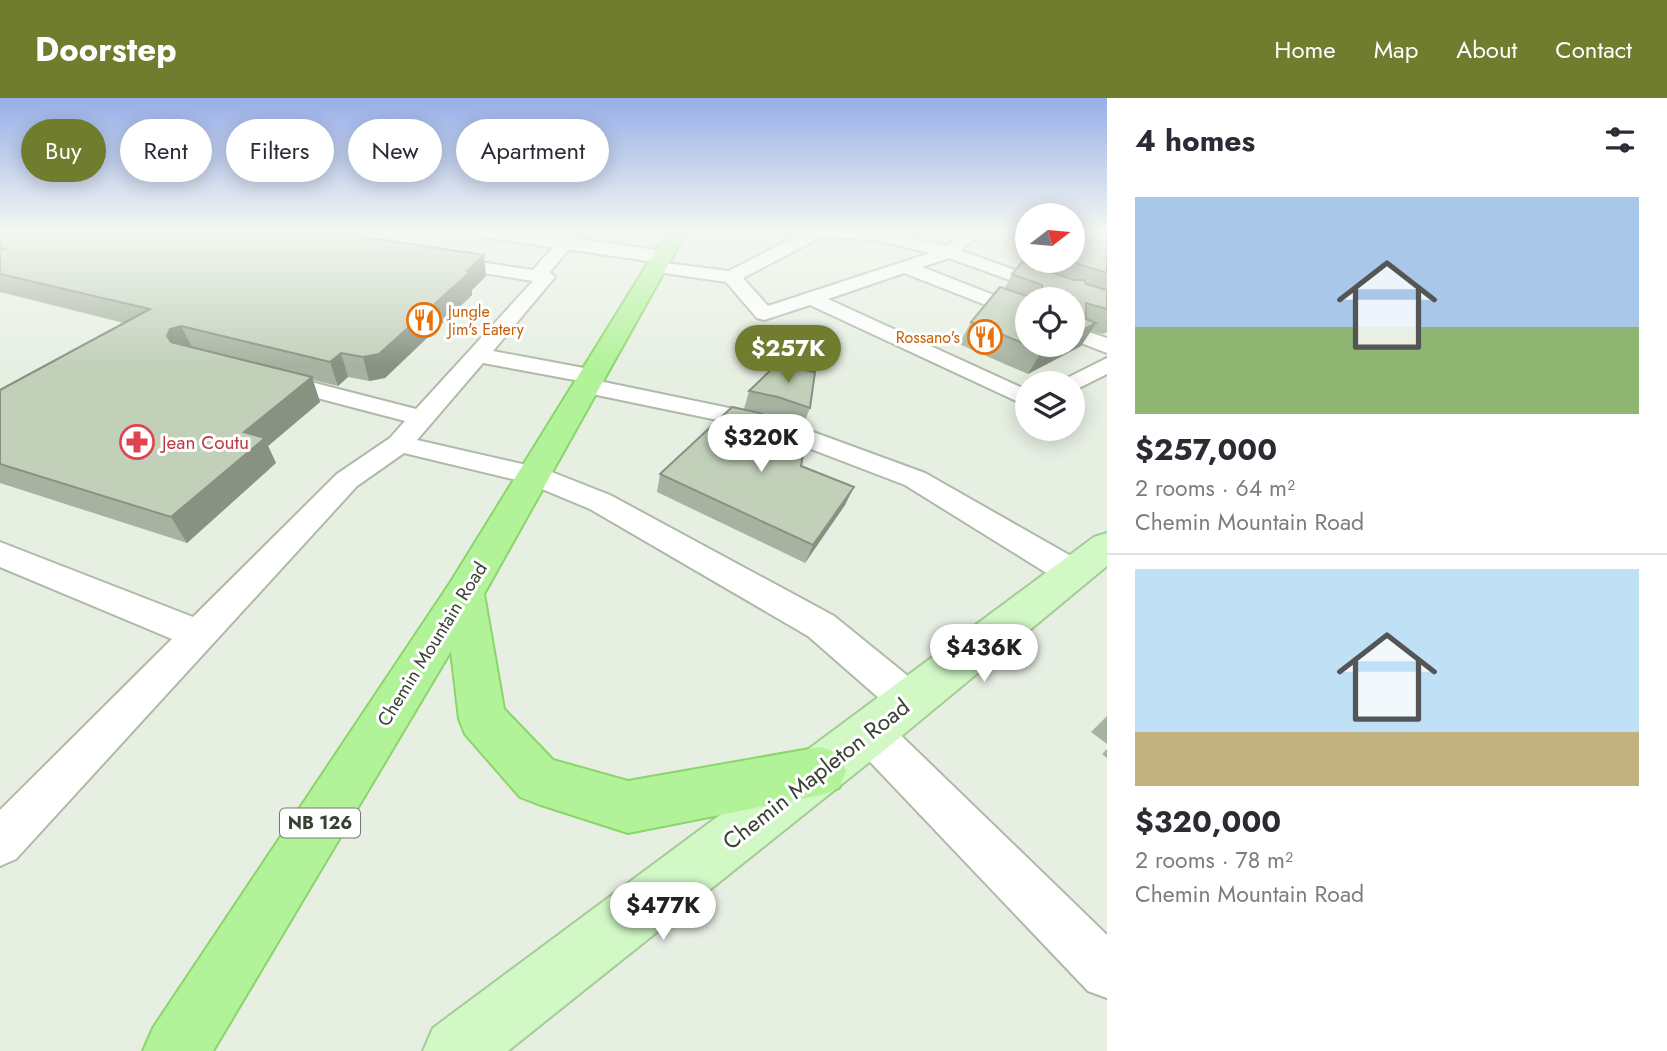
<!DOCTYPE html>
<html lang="en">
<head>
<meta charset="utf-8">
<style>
  :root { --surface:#fff; --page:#f2f2f3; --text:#2b2b33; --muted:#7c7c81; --line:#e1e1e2; --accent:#707d2e }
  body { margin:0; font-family:Jost,sans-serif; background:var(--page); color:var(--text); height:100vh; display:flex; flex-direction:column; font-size:26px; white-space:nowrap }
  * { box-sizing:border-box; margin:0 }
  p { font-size:23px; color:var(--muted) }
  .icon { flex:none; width:38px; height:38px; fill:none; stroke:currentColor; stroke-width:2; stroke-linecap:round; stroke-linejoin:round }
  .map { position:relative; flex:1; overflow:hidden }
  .drawer { display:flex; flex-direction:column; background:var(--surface); width:560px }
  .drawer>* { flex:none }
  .guide { position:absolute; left:21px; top:21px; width:665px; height:63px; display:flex; gap:14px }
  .needle { width:46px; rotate:74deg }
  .buttons { position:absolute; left:1015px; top:105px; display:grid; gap:14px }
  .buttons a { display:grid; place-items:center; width:70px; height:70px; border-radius:50%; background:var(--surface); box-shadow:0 4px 18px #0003; font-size:35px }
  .price { position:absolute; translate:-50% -60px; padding:0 16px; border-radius:24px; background:#fff; color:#222; font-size:23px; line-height:46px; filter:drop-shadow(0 2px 4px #0008) }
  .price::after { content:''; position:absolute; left:50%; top:42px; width:21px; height:16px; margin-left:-10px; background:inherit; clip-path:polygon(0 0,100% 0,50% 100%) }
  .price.current { background:var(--accent); color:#fff }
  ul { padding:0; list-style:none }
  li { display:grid; align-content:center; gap:14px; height:371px; padding:0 28px }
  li+li { border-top:2px solid var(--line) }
  li span { display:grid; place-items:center; height:217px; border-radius:0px; color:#555 }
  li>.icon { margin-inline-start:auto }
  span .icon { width:126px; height:126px; fill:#fffc; stroke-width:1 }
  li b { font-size:30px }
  h2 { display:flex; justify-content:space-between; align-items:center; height:84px; padding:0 28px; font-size:30px }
  .tag { padding:0 24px; border-radius:32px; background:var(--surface); box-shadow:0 4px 18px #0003; font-size:24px; line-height:63px }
  .tag.current { background:var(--accent); color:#fff }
  header { display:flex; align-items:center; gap:42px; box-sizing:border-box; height:98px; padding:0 35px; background:var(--accent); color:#fff }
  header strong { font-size:33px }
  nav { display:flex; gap:38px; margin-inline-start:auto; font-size:24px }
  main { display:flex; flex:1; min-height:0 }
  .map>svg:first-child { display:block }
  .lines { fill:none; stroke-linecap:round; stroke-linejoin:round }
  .lane-casing { stroke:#aebaa7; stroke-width:4 }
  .street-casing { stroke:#aebaa7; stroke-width:4 }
  .secondary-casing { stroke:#a5cb97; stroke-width:4 }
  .primary-casing { stroke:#8bd56b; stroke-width:4 }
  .lane { fill:#fff; fill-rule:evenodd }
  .street { fill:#fff; fill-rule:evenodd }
  .secondary { fill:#d1f8c5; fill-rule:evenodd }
  .primary { fill:#b2f399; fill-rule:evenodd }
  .wall { fill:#a7b3a0; fill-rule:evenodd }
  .shaded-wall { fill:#889282 }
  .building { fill:#c2d0ba; stroke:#889282; stroke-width:2 }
  .labels { text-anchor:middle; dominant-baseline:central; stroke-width:6; stroke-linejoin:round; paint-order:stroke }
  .far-food-label { font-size:16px; fill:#c56008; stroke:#fff; text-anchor:start }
  .shield { fill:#fff; stroke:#747a71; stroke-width:2 }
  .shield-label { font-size:18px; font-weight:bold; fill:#394134 }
  .health-label { font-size:19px; fill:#be3a42; stroke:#fff; text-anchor:start }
  .street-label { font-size:19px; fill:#394134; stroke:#fff }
  .near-street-label { font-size:23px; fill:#394134; stroke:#fff }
</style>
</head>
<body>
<header>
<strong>Doorstep</strong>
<nav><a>Home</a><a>Map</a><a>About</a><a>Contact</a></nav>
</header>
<main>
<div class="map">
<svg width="1107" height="953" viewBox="0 0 1107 953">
  <rect width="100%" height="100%" fill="#e7efe3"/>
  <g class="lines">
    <!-- lane casing -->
    <g class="lane-casing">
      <path id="lane" d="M376 133H396L376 148 392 151 395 155 392 159 386 160 355 155 352 151Z
        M806 133H881L946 148 964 133H983L961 153 1107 204V217L1073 205V201H1062L949 160 922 169 1027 210V223L904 175 828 201 1027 292V308L810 207 764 222 757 220 726 184 657 174 648 169 657 164 729 173ZM823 138 879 143 930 155 768 208 743 180Z
        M566 140 574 145 550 174 555 179 493 253 600 273 604 278 599 283 772 319 925 375 1085 466 1090 475 1085 484 1073 487 1061 484 905 387 756 330 587 295 579 293 575 288 580 283 483 265 417 342 544 371 610 397 834 518 924 591 930 603 924 615 910 620 896 615 808 538 590 411 525 384 404 355 357 388 16 761 0 768V712L172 541 0 469V444L193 519 337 376 390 340 405 323 264 286 260 281 264 276 272 274 416 311 533 183 439 168 433 167 430 163 433 159 439 158 533 172 560 141Z
        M1073 229 1107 240V255L1073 242Z
        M1107 260V276L1073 293V285H1062L1065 281Z
        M870 616 885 622 1107 837V900L1088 893 855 648 849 635 855 622Z"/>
    </g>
    <!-- street casing -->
    <g class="street-casing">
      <path id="street" d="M474 133H525L662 153 669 155 672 159 669 163 662 165 483 139Z"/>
    </g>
    <!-- secondary casing -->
    <g class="secondary-casing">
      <path id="secondary" d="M1107 435V468L887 650 508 953H423L433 930 1094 439Z"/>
    </g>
    <!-- primary casing -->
    <g class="primary-casing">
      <path id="primary" d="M668 133H687L484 496 504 611 553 662 628 683 821 649 839 656 846 673 839 690 821 697 628 735 538 706 520 699 465 636 459 621 451 553 213 953H143L153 930 450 485Z"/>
    </g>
    <!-- lane -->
    <use href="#lane" class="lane"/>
    <!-- street -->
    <use href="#street" class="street"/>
    <!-- secondary -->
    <use href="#secondary" class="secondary"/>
    <!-- primary -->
    <use href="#primary" class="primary"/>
  </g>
  <!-- wall -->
  <path class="wall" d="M0 133H354L355 137 486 178 472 192V197L385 280 369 283 348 279 338 288 313 282 320 304 268 348 276 365 187 445 0 385V292L124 225 0 194Z
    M1107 133V234L1103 236 1091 233 1081 248 1028 276 959 246 971 224 1004 191 1012 176 1025 165 1027 162V163H1073ZM1027 201H1073L1027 247Z
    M776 267 810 310 803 328 773 317 744 311 749 293Z
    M801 368 845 407 805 465 657 394 660 376Z
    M1107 618V646L1091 634Z
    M1107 651V660L1102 656Z"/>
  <!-- shaded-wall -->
  <path class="shaded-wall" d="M0 133H31L0 146Z
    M484 157 486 178 472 192V197L385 280 369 283 363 259 467 173Z
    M1096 225 1081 248 1028 276 1042 253 1055 247H1073V237Z
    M181 228 193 251 179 262 167 238 170 231Z
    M341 255 348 279 338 288 330 264Z
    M312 279 320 304 268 348 276 365 187 445 171 419 244 334Z
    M854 389 845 407 805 465 813 447Z"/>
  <!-- building -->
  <path class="building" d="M15 133H347L350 137 484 157 467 173 470 174 379 256 363 259 341 255 330 264 181 228 170 231 167 238 171 244 312 279 244 334 265 340 171 419 0 366V292L150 211 0 176V153L5 151 0 150V139Z
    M1073 133H1107V175L1069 163H1073Z
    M1022 164 1074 182H1084L1086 186 1107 192V211L1086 205V221L1096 225 1073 237V201H1042V187L1012 176Z
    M1000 189 1036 201H1027V247H1055L1042 253 971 224Z
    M776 267 815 274 810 310 778 299 749 293Z
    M732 309 760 315 807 332 801 368 854 389 813 447 660 376Z"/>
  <!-- sky -->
  <linearGradient id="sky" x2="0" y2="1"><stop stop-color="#98aee8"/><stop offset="0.5" stop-color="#f4f8f2"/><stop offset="1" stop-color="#f4f8f2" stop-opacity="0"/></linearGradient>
  <rect width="1107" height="267" fill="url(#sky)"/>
  <!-- icons -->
  <defs>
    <g id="restaurant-ring" transform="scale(1.75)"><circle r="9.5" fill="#fff" stroke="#e8710a" stroke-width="1.5"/><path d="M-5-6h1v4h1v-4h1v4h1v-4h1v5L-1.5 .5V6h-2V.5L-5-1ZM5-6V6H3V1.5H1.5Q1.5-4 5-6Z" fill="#e8710a"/></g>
    <g id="pharmacy-ring" transform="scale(1.75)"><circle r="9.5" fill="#fff" stroke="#e0444e" stroke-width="1.5"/><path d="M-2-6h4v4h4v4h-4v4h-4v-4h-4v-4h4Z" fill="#e0444e"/></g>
  </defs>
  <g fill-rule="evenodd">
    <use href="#restaurant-ring" x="424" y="222"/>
    <use href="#restaurant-ring" x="985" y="239"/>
    <use href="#pharmacy-ring" x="137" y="344"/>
  </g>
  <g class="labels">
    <!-- far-food labels -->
    <g class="far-food-label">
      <text x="448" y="213">Jungle<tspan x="448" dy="18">Jim's Eatery</tspan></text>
      <text x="960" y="239" text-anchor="end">Rossano's</text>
    </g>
    <!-- shield labels -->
    <rect class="shield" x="280" y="710.5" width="80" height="29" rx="5"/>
    <g class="shield-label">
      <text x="320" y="725">NB 126</text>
    </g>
    <!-- health labels -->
    <g class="health-label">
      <text x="162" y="344">Jean Coutu</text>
    </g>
    <!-- street labels -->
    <g class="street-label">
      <text transform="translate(432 546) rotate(-58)">Chemin Mountain Road</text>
    </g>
    <!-- near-street labels -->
    <g class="near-street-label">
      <text transform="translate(816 676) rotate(-38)">Chemin Mapleton Road</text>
    </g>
  </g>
</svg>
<div class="buttons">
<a><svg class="needle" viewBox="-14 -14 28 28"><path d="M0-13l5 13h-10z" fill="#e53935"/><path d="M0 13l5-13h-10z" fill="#7c7c81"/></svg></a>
<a><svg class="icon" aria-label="locate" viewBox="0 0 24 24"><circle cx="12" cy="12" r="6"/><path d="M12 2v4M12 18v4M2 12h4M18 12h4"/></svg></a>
<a><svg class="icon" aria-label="layers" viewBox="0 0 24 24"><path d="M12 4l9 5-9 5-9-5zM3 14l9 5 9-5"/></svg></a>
</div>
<b class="price current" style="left:788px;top:287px">$257K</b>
<b class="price" style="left:761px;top:376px">$320K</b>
<b class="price" style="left:984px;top:586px">$436K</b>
<b class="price" style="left:663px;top:844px">$477K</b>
<div class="guide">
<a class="tag current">Buy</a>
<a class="tag">Rent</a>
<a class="tag">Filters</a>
<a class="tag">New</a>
<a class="tag">Apartment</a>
</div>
</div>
<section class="drawer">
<h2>4 homes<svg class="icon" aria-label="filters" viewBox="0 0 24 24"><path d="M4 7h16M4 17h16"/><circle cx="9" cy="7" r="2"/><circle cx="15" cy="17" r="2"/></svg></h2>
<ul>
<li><span style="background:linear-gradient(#a9c7e8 60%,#8fb573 0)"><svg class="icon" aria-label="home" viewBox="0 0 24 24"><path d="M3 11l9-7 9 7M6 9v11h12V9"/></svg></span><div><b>$257,000</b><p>2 rooms · 64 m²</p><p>Chemin Mountain Road</p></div></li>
<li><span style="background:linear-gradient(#bfe0f5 75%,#c2b280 0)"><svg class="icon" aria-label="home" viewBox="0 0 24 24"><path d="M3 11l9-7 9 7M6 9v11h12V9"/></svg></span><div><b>$320,000</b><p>2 rooms · 78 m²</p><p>Chemin Mountain Road</p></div></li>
</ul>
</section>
</main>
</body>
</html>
